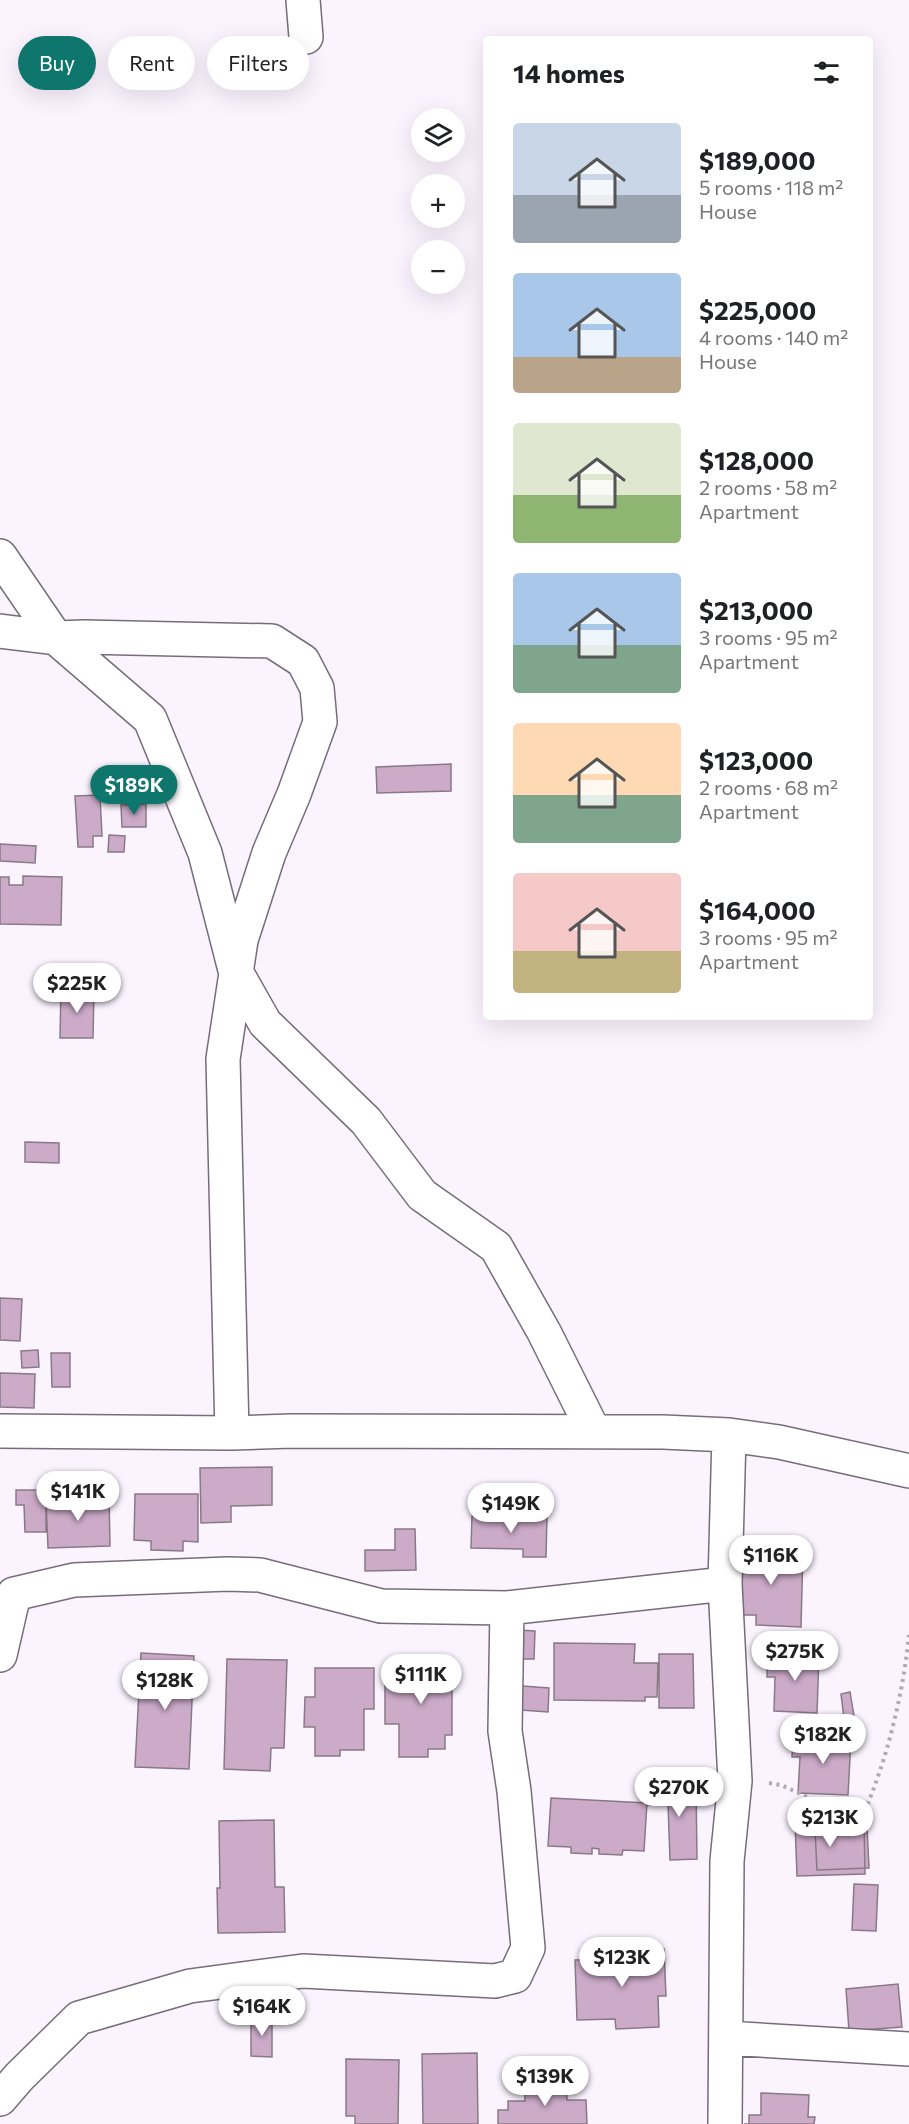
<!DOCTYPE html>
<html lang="en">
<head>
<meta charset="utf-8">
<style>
  :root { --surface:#fff; --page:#f6f6f6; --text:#202124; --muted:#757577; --accent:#0f766e }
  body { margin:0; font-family:Commissioner,sans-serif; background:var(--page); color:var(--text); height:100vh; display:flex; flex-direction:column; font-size:22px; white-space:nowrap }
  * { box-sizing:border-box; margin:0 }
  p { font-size:20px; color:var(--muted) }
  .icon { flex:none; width:33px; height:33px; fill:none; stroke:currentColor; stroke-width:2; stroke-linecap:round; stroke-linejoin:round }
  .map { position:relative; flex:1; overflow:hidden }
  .sheet { position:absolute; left:483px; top:36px; width:390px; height:984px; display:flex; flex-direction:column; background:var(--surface); border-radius:6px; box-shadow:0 6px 24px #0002 }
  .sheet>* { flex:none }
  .banner { position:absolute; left:18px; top:36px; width:375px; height:54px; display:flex; gap:12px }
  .buttons { position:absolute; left:411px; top:108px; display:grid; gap:12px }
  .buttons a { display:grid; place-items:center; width:54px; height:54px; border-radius:50%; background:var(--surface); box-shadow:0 6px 24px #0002; font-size:30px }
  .price { position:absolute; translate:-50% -51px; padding:0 14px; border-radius:21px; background:#fff; color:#222; font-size:20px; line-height:39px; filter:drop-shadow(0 2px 3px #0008) }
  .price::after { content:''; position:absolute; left:50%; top:36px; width:18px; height:14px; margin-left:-9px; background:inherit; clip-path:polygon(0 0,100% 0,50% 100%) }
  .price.current { background:var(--accent); color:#fff }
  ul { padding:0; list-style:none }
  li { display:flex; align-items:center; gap:18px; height:150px; padding:0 30px }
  li span { display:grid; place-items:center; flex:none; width:168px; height:120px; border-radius:6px; color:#555 }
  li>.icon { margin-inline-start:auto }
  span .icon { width:72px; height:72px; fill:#fffc; stroke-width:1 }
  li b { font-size:26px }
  h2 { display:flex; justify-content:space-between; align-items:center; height:72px; padding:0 30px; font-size:26px }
  .tag { padding:0 21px; border-radius:27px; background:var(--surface); box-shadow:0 6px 24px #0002; font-size:21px; line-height:54px }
  .tag.current { background:var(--accent); color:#fff }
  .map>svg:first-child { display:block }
  .building { fill:#ccabc9; stroke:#897987; stroke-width:1.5 }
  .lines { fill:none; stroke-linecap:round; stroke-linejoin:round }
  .minor-casing { stroke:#776c7b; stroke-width:36 }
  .path { stroke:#afa9b2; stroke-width:4; stroke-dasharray:3 4.5; stroke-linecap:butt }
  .minor { stroke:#fff; stroke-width:33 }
</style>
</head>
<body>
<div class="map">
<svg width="909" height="2124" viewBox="0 0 909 2124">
  <rect width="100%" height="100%" fill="#fbf4ff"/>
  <!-- building -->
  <path class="building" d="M451 764V791L377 793 376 767Z
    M100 795 102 836H93V847H78L75 796Z
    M146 804V827H122L121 805Z
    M109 835 125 836 124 852H108Z
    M0 844 36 846 35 863 0 861Z
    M23 876 62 877 61 925 0 924V877H9V885H23Z
    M61 989 94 990 93 1038H60Z
    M25 1142 59 1143V1163L25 1162Z
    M0 1298 22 1299 20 1341 0 1340Z
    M38 1350 39 1367 22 1368 21 1351Z
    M51 1353H70V1387H52Z
    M0 1373 35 1374 34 1408 0 1407Z
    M272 1467V1505L231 1506V1522L201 1523 200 1468Z
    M16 1490H46V1532H25L24 1505H16Z
    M135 1494H198V1542L183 1541V1551L151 1550V1541L134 1540Z
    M109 1497 110 1546 48 1548 46 1499Z
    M472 1516 547 1517 546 1557H523V1549L471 1548Z
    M395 1529H415L416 1570 365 1571V1550H395Z
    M740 1547 803 1549 801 1627 756 1625V1615H737Z
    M518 1630 535 1631 534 1659H517Z
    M554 1643 635 1644 634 1663H658L657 1697H645V1701L554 1700Z
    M141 1653 194 1656 189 1769 135 1767Z
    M768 1653 819 1655 817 1713 774 1711 775 1677H767Z
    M659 1654H693L694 1708H659Z
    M227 1659 287 1660 284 1748H271L270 1771 224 1769Z
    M399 1659H452V1735H445V1749H428V1757H399V1724H385V1683H399Z
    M315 1668H374V1709H364V1750H340V1756H315V1727H304L305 1697H315Z
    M522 1686 549 1688 548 1712 521 1710Z
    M850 1692 854 1716 844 1718 841 1694Z
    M793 1737 851 1739 848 1795 798 1793 800 1757H792Z
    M696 1784 697 1859 670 1860 668 1804 648 1805 647 1786Z
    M551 1798 647 1803 644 1851 623 1850 622 1855 599 1854V1849L592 1848V1854L571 1853V1847L548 1846Z
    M274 1820 275 1887H284L285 1932 218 1933 217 1888H220L219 1821Z
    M864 1820 865 1874 797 1876 795 1822Z
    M867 1827 869 1868 817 1870 815 1830Z
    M854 1884 878 1885 876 1931 852 1930Z
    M664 1949 666 1996H658L659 2027 616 2029 615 2019 577 2020 575 1960 610 1959V1951Z
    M898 1984 902 2027 849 2031 846 1989Z
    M251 2018 272 2019V2057L251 2056Z
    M477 2053 478 2124H423L422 2054Z
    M346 2059 399 2060 398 2124H355V2116H346Z
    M566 2082 567 2100H586L587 2124H498V2110H508V2101H525V2083Z
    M761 2093 809 2095 808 2117H815L814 2124H744H749V2115H761Z"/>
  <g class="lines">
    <!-- minor casing -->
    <g class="minor-casing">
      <path id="minor" d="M303 0 306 37
        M0 556 56 638 150 719 205 853 235 970 265 1023 366 1121 422 1195 496 1247 544 1332 594 1432
        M0 631 56 638 84 637 272 641 303 661 317 688 320 722 294 794 269 853 241 940 223 1059 232 1433
        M0 1431 232 1433 291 1431 663 1432 729 1435 779 1442 909 1471
        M0 1655 14 1594 74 1580 228 1574 260 1575 381 1606 507 1608
        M726 2038 909 2049
        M0 2099 19 2077 79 2018 190 1986 303 1971 495 1981 515 1976 528 1948 514 1791 505 1731 507 1608 725 1584
        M725 2124 727 1861 735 1781 725 1584 729 1435"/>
    </g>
    <!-- path -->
    <path class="path" d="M769 1783 781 1785 849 1816 863 1815C887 1760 903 1695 909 1635"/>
    <!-- minor -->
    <use href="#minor" class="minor"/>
  </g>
</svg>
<div class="buttons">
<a><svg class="icon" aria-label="layers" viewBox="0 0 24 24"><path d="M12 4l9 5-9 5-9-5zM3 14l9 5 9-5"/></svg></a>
<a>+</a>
<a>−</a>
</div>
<b class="price current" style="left:134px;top:816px">$189K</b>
<b class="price" style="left:77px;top:1014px">$225K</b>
<b class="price" style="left:78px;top:1522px">$141K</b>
<b class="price" style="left:511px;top:1534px">$149K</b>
<b class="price" style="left:771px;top:1586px">$116K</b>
<b class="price" style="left:795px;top:1682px">$275K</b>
<b class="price" style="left:421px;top:1705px">$111K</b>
<b class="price" style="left:165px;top:1711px">$128K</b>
<b class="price" style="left:823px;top:1765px">$182K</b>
<b class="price" style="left:679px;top:1818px">$270K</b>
<b class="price" style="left:830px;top:1848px">$213K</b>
<b class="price" style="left:622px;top:1988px">$123K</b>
<b class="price" style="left:262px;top:2037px">$164K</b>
<b class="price" style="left:545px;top:2107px">$139K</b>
<div class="banner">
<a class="tag current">Buy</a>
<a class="tag">Rent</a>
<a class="tag">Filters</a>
</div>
<section class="sheet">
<h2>14 homes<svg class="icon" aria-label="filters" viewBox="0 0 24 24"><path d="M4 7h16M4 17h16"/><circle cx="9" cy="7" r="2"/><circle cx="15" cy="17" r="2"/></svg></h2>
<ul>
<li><span style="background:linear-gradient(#c9d6e8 60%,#9aa5b1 0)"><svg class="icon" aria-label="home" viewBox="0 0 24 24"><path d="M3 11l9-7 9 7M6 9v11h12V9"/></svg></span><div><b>$189,000</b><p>5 rooms · 118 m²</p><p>House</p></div></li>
<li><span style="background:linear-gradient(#a9c7e8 70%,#b9a48a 0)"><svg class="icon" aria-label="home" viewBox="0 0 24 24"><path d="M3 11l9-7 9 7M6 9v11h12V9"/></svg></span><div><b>$225,000</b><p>4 rooms · 140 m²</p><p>House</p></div></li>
<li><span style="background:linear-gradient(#dfe7d0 60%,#8fb573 0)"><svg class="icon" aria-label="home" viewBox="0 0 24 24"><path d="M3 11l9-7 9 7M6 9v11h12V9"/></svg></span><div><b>$128,000</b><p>2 rooms · 58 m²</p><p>Apartment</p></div></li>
<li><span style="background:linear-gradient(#a9c7e8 60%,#7fa58c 0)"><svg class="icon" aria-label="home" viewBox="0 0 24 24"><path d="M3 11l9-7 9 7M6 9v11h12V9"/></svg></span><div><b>$213,000</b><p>3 rooms · 95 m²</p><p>Apartment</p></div></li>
<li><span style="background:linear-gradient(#ffd9b3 60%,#7fa58c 0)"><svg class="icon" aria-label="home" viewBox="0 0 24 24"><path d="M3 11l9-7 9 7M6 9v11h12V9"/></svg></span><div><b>$123,000</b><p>2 rooms · 68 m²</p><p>Apartment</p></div></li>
<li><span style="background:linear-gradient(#f6c9c9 65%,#c2b280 0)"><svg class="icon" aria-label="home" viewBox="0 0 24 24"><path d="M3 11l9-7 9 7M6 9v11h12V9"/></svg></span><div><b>$164,000</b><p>3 rooms · 95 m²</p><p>Apartment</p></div></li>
</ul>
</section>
</div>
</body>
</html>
